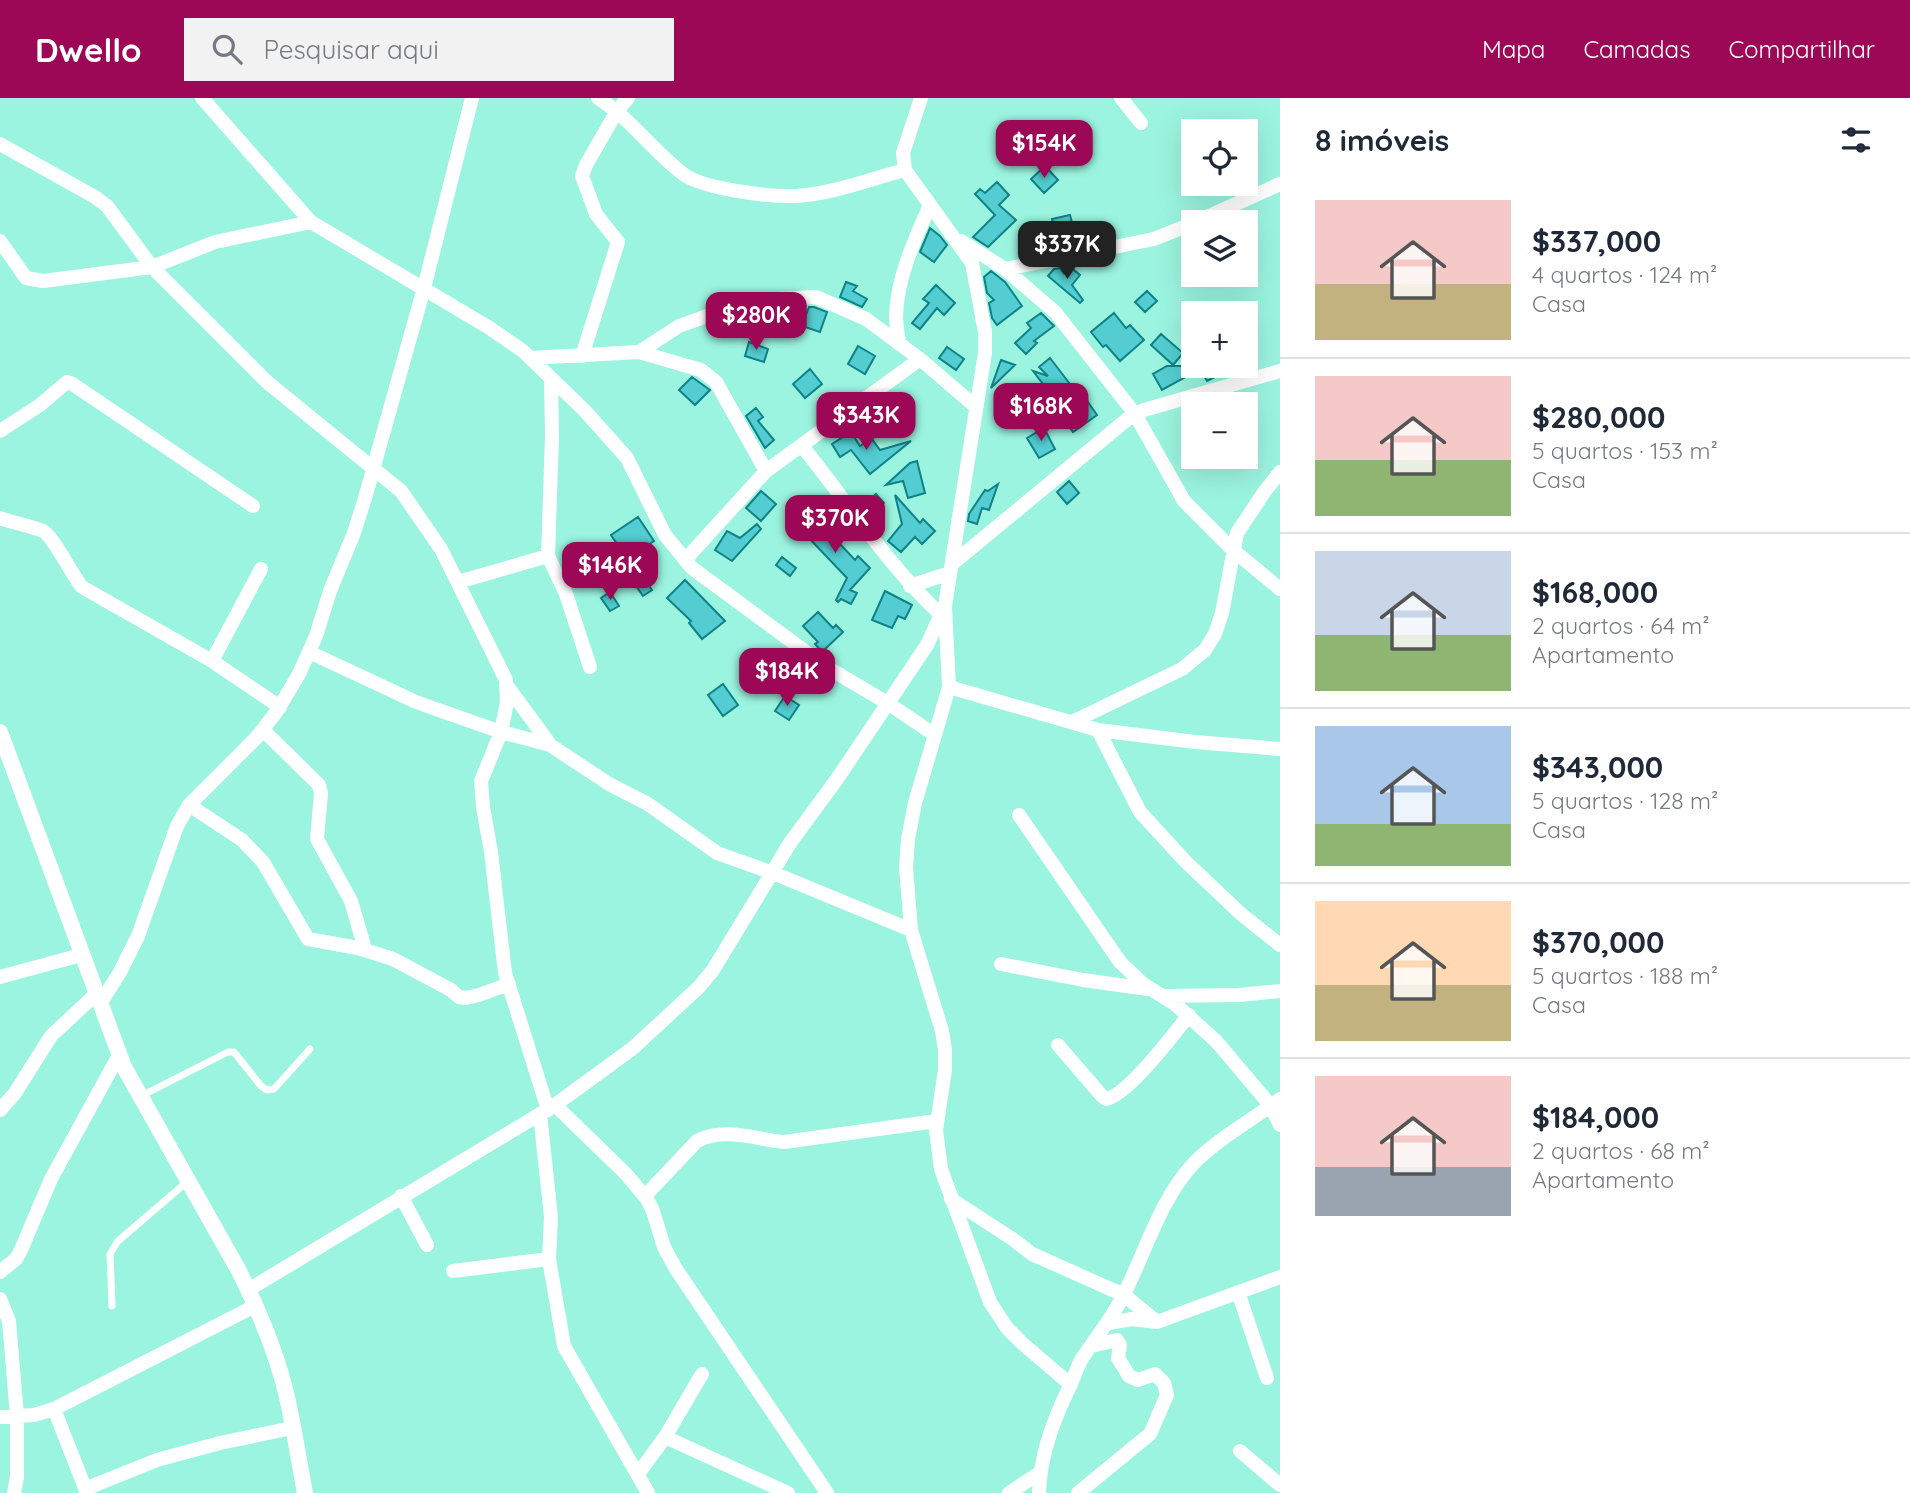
<!DOCTYPE html>
<html lang="pt">
<head>
<meta charset="utf-8">
<style>
  :root { --surface:#fff; --page:#f2f2f3; --text:#1f2937; --muted:#747a83; --line:#e0e1e3; --accent:#9c0855 }
  body { margin:0; font-family:Quicksand,sans-serif; background:var(--page); color:var(--text); height:100vh; display:flex; flex-direction:column; font-size:26px; white-space:nowrap }
  * { box-sizing:border-box; margin:0 }
  p { font-size:23px; color:var(--muted) }
  .icon { flex:none; width:38px; height:38px; fill:none; stroke:currentColor; stroke-width:2; stroke-linecap:round; stroke-linejoin:round }
  .map { position:relative; flex:1; overflow:hidden }
  .details { display:flex; flex-direction:column; background:var(--surface); width:630px }
  .details>* { flex:none }
  .fabs { position:absolute; left:1181px; top:21px; display:grid; gap:14px }
  .fabs a { display:grid; place-items:center; width:77px; height:77px; border-radius:0px; background:var(--surface); box-shadow:0 7px 28px #0002; font-size:35px }
  .price { position:absolute; translate:-50% -60px; padding:0 16px; border-radius:14px; background:var(--accent); color:#fff; font-size:23px; line-height:46px; filter:drop-shadow(0 2px 4px #0008) }
  .price::after { content:''; position:absolute; left:50%; top:42px; width:21px; height:16px; margin-left:-10px; background:inherit; clip-path:polygon(0 0,100% 0,50% 100%) }
  .price.selected { background:#222; color:#fff }
  ul { padding:0; list-style:none }
  li { display:flex; align-items:center; gap:21px; height:175px; padding:0 35px }
  li+li { border-top:2px solid var(--line) }
  li span { display:grid; place-items:center; flex:none; width:196px; height:140px; border-radius:0px; color:#555 }
  li>.icon { margin-inline-start:auto }
  span .icon { width:84px; height:84px; fill:#fffc; stroke-width:1 }
  li b { font-size:30px }
  h2 { display:flex; justify-content:space-between; align-items:center; height:84px; padding:0 35px; font-size:30px }
  header { display:flex; align-items:center; gap:42px; box-sizing:border-box; height:98px; padding:0 35px; background:var(--accent); color:#fff }
  header strong { font-size:33px }
  nav { display:flex; gap:38px; margin-inline-start:auto; font-size:24px }
  .search { width:490px; height:63px; background:var(--page); display:flex; align-items:center; gap:18px; box-sizing:border-box; padding:0 24px; border-radius:0px; color:var(--muted); font-size:26px }
  main { display:flex; flex:1; min-height:0 }
  .map>svg:first-child { display:block }
  .building { fill:#53cdd1; stroke:#0f8285; stroke-width:2 }
  .lines { fill:none; stroke-linecap:round; stroke-linejoin:round }
  .service { stroke:#fff; stroke-width:7 }
  .minor { stroke:#fff; stroke-width:14 }
  .tertiary { stroke:#fff; stroke-width:16 }
</style>
</head>
<body>
<header>
<strong>Dwello</strong>
<div class="search"><svg class="icon" aria-label="search" viewBox="0 0 24 24"><circle cx="10" cy="10" r="6"/><path d="M15 15l6 6"/></svg>Pesquisar aqui</div>
<nav><a>Mapa</a><a>Camadas</a><a>Compartilhar</a></nav>
</header>
<main>
<div class="map">
<svg width="1280" height="1395" viewBox="0 0 1280 1395">
  <rect width="100%" height="100%" fill="#9bf4e0"/>
  <!-- building -->
  <path class="building" d="M1045 68 1058 82 1044 95 1031 81Z
    M997 84 1009 97 999 107 1016 122 988 149 973 139 995 117 975 96 980 91 985 95Z
    M1070 117 1075 136 1056 140 1052 121Z
    M930 130 940 138 947 147 934 164 920 154Z
    M1069 168 1080 177 1072 187 1083 202 1080 205 1048 178 1054 171 1060 170 1064 176 1063 169Z
    M991 173 1005 184 1022 208 997 227 992 220 989 205 994 202 987 195 984 179Z
    M846 184 857 188 853 193 867 201 862 209 840 199Z
    M936 187 955 205 944 217 937 210 920 231 912 225 929 205 923 201Z
    M1147 193 1157 203 1145 214 1135 204Z
    M809 209H814L827 214 820 234 802 228Z
    M1041 215 1054 228 1034 243 1037 245 1026 256 1015 245 1031 230 1027 225Z
    M1114 215 1126 230 1130 227 1144 242 1120 263 1106 247 1103 249 1091 234Z
    M1161 236 1183 255 1173 267 1151 247Z
    M749 244 768 251 764 264 745 258Z
    M858 248 875 258 865 276 848 266Z
    M947 249 964 261 956 272 939 260Z
    M1050 260 1080 299 1083 297 1097 317 1073 334 1059 314 1062 311 1033 273 1048 278 1039 269Z
    M1001 262 1015 267 991 290Z
    M1167 268H1211L1217 278 1207 283 1200 271 1162 292 1153 276Z
    M810 271 822 286 805 300 793 286Z
    M692 279 710 292 695 307 679 292Z
    M884 299 893 312 882 320 873 307Z
    M756 310 763 319 758 323 774 342 765 350 746 318Z
    M1044 330 1055 351 1039 360 1027 340Z
    M851 334 860 348 871 340 880 352 911 343 870 376 851 352 840 359 832 346Z
    M917 363 925 395 908 400 903 383 886 387 910 365Z
    M1069 383 1079 395 1067 406 1057 394Z
    M998 386 989 412 982 410 977 426 968 423 969 416 985 392 988 393Z
    M761 393 776 406 761 423 746 410Z
    M876 396 884 405 872 416 864 407Z
    M895 397 920 425 923 421 935 433 922 446 915 439 901 454 888 443 902 426Z
    M808 412 855 462 858 458 870 470 850 492 857 495 851 506 841 501 838 504 836 502 847 480 806 437 807 435 796 422Z
    M638 419 654 443 627 461 611 437Z
    M757 426 761 431 732 463 715 452 727 433 740 440Z
    M782 459 796 470 790 478 776 467Z
    M638 472 652 492 643 498 629 478Z
    M685 482 725 523 702 541 689 525 691 523 667 500Z
    M885 493 912 507 905 521 898 518 892 530 872 522Z
    M610 494 619 508 610 513 601 500Z
    M818 514 833 530 836 527 843 534 822 554 815 546 818 544 803 528Z
    M777 566 785 573 773 586 765 580Z
    M723 586 738 607 723 618 708 597Z
    M785 598 799 607 789 622 775 613Z"/>
  <g class="lines">
    <!-- service -->
    <path class="service" d="M141 998 228 954H234L261 988 267 992 274 991 310 951
      M112 1208 110 1156 118 1143 188 1083"/>
    <!-- minor -->
    <path class="minor" d="M202 0 311 124 488 229 523 253 585 313 627 360 665 437 692 470 825 568 889 606 935 637
      M598 0C630 20 652 52 682 75 701 91 770 99 796 98 832 96 870 81 905 72
      M1121 0 1141 25
      M0 46 95 99 107 108 152 169 267 284 401 393 441 451 506 582 507 604 501 634 481 683 483 709 491 754 505 875 548 1012
      M1196 124 1280 86
      M0 143 26 180 43 183 152 169 215 144 311 124
      M961 143 1005 171 1055 214 1135 316 1184 403 1233 452 1280 491
      M1005 171 1154 141 1194 125
      M899 246C898 237 896 227 896 218 897 179 915 141 930 107
      M639 254 679 228 732 209 757 202 816 199 866 221 920 261 976 309
      M582 258 618 144 596 116 582 78 586 67 617 13 628 0
      M530 260 639 254 701 272 716 284 766 373
      M551 281 552 338 548 458 566 496 590 569
      M0 333 40 307 67 284 71 285 253 408
      M802 348C848 405 887 466 940 516
      M0 420C11 424 34 429 43 433 53 438 72 477 82 489L212 563 280 609
      M685 462 766 373 920 261
      M952 466 1130 319 1144 312 1280 273
      M458 484 548 458
      M910 488 950 475
      M945 509 949 589 915 705 908 741 906 769 911 832 942 933 945 952V972L936 1032 941 1071 990 1204 1007 1230 1023 1246 1071 1287
      M309 554 416 604 501 634 550 647 609 686 648 706 717 755 773 775 911 832
      M212 563 261 471
      M507 588 549 645
      M949 589 1098 632 1195 644 1280 651
      M1072 624 1182 571 1205 552 1215 536 1222 515 1237 435 1265 393 1280 374
      M263 632 319 687 321 695 317 741 351 803 365 851
      M1098 632 1140 714 1185 763 1241 816 1280 847
      M189 707 242 742 263 764 308 841 358 850 393 861 451 892 459 899 466 900 479 897 509 886
      M1019 717 1120 864 1143 886 1175 906 1216 943 1271 1008 1280 1027
      M1001 866 1083 882 1148 891
      M0 879 81 857
      M1163 898 1239 897 1280 893
      M100 906 120 874 138 838 177 728 189 707 257 639 277 613 299 576 316 538 330 493 354 435 365 400 424 190 472 0
      M1058 947 1102 998 1106 1001C1127 998 1174 936 1189 917
      M555 1007 626 1076 647 1101 653 1113 664 1149 676 1171 827 1395
      M0 1012 15 995 51 938 96 896
      M540 1016 551 1119 549 1161 564 1248 648 1395
      M401 1098 427 1147
      M645 1098 697 1043C724 1029 755 1041 784 1044L937 1023
      M951 1101 1014 1142 1032 1156 1124 1197 1157 1224
      M453 1173 549 1161
      M0 1174 16 1161 21 1152 51 1081 119 957
      M248 1192 555 1007 633 950 699 889 713 872 790 745 837 681 927 547 945 508 985 255V234L972 165 905 72 903 55 921 0
      M1238 1194 1267 1280
      M0 1201 9 1223 17 1318V1379L14 1395
      M1108 1225 1132 1221 1157 1224 1280 1179
      M54 1311 87 1395
      M0 1319 34 1317 54 1311 255 1208
      M665 1339 788 1395
      M1240 1353 1280 1387
      M638 1376 665 1339 702 1276
      M85 1391 157 1362 220 1345 292 1330
      M1009 1395 1041 1374
      M1039 1395C1040 1358 1054 1320 1070 1288 1075 1278 1077 1268 1083 1259 1097 1238 1113 1219 1124 1196 1146 1153 1160 1101 1194 1065 1219 1040 1252 1022 1280 1001
      M1078 1395 1150 1336 1167 1297 1164 1285 1155 1276 1138 1282 1129 1278 1118 1260 1120 1247 1117 1242 1091 1248"/>
    <!-- tertiary -->
    <path class="tertiary" d="M0 634 124 969 239 1173C259 1213 277 1256 287 1299 294 1331 299 1363 305 1395"/>
  </g>
</svg>
<div class="fabs">
<a><svg class="icon" aria-label="locate" viewBox="0 0 24 24"><circle cx="12" cy="12" r="6"/><path d="M12 2v4M12 18v4M2 12h4M18 12h4"/></svg></a>
<a><svg class="icon" aria-label="layers" viewBox="0 0 24 24"><path d="M12 4l9 5-9 5-9-5zM3 14l9 5 9-5"/></svg></a>
<a>+</a>
<a>−</a>
</div>
<b class="price" style="left:1044px;top:82px">$154K</b>
<b class="price selected" style="left:1067px;top:183px">$337K</b>
<b class="price" style="left:756px;top:254px">$280K</b>
<b class="price" style="left:1041px;top:345px">$168K</b>
<b class="price" style="left:866px;top:354px">$343K</b>
<b class="price" style="left:835px;top:457px">$370K</b>
<b class="price" style="left:610px;top:504px">$146K</b>
<b class="price" style="left:787px;top:610px">$184K</b>
</div>
<section class="details">
<h2>8 imóveis<svg class="icon" aria-label="filters" viewBox="0 0 24 24"><path d="M4 7h16M4 17h16"/><circle cx="9" cy="7" r="2"/><circle cx="15" cy="17" r="2"/></svg></h2>
<ul>
<li><span style="background:linear-gradient(#f6c9c9 60%,#c2b280 0)"><svg class="icon" aria-label="home" viewBox="0 0 24 24"><path d="M3 11l9-7 9 7M6 9v11h12V9"/></svg></span><div><b>$337,000</b><p>4 quartos · 124 m²</p><p>Casa</p></div></li>
<li><span style="background:linear-gradient(#f6c9c9 60%,#8fb573 0)"><svg class="icon" aria-label="home" viewBox="0 0 24 24"><path d="M3 11l9-7 9 7M6 9v11h12V9"/></svg></span><div><b>$280,000</b><p>5 quartos · 153 m²</p><p>Casa</p></div></li>
<li><span style="background:linear-gradient(#c9d6e8 60%,#8fb573 0)"><svg class="icon" aria-label="home" viewBox="0 0 24 24"><path d="M3 11l9-7 9 7M6 9v11h12V9"/></svg></span><div><b>$168,000</b><p>2 quartos · 64 m²</p><p>Apartamento</p></div></li>
<li><span style="background:linear-gradient(#a9c7e8 70%,#8fb573 0)"><svg class="icon" aria-label="home" viewBox="0 0 24 24"><path d="M3 11l9-7 9 7M6 9v11h12V9"/></svg></span><div><b>$343,000</b><p>5 quartos · 128 m²</p><p>Casa</p></div></li>
<li><span style="background:linear-gradient(#ffd9b3 60%,#c2b280 0)"><svg class="icon" aria-label="home" viewBox="0 0 24 24"><path d="M3 11l9-7 9 7M6 9v11h12V9"/></svg></span><div><b>$370,000</b><p>5 quartos · 188 m²</p><p>Casa</p></div></li>
<li><span style="background:linear-gradient(#f6c9c9 65%,#9aa5b1 0)"><svg class="icon" aria-label="home" viewBox="0 0 24 24"><path d="M3 11l9-7 9 7M6 9v11h12V9"/></svg></span><div><b>$184,000</b><p>2 quartos · 68 m²</p><p>Apartamento</p></div></li>
</ul>
</section>
</main>
</body>
</html>
